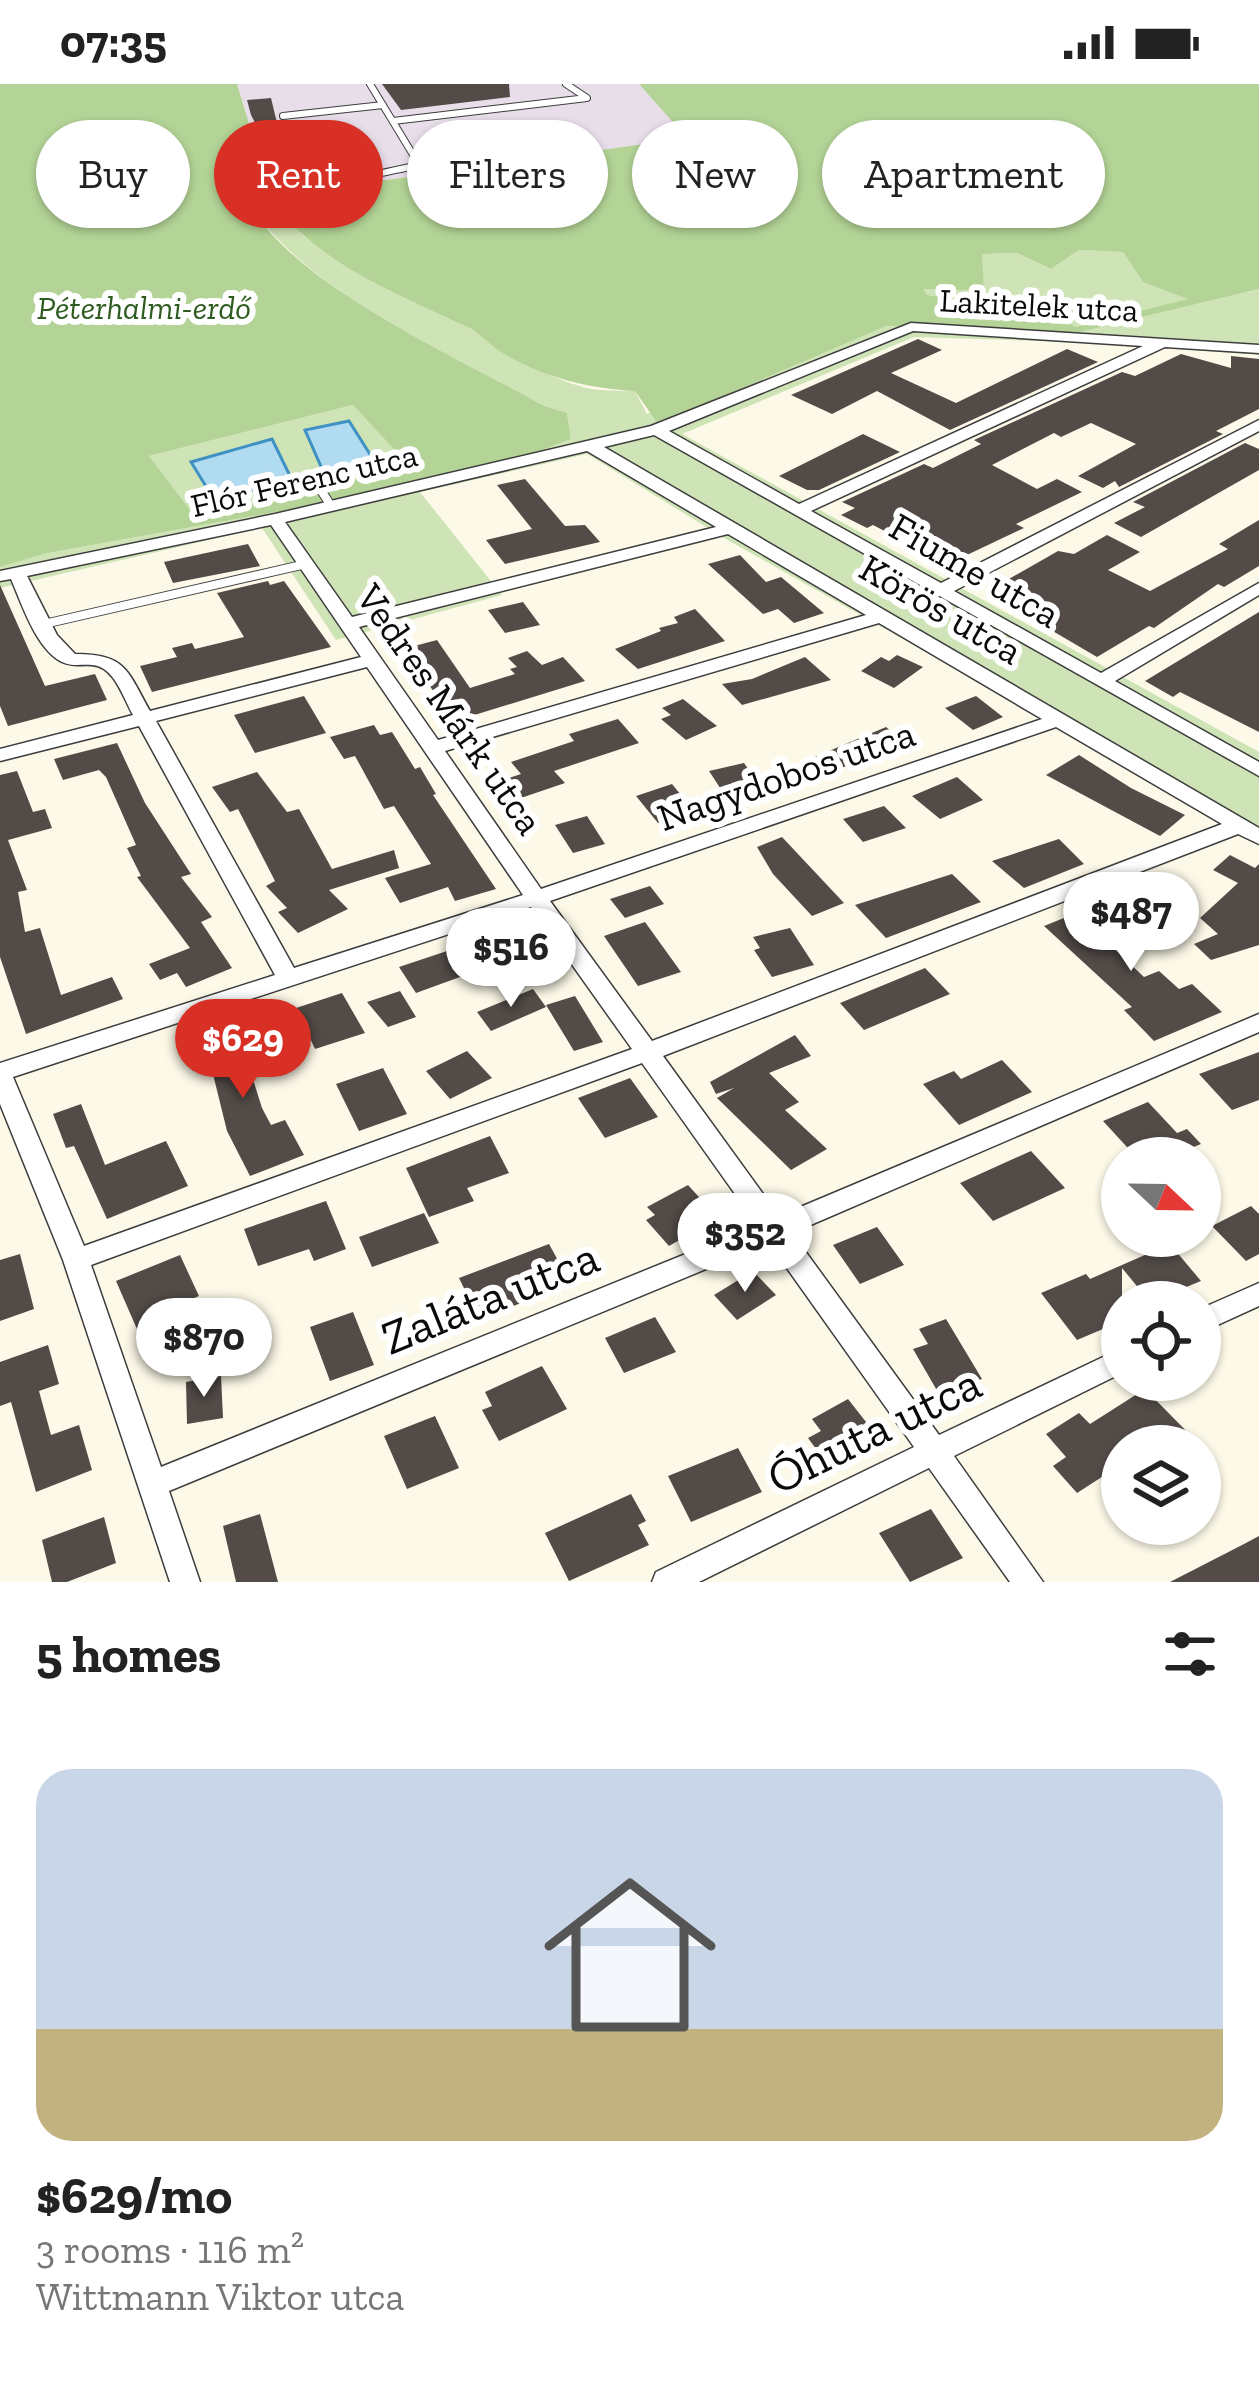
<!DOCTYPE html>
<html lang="en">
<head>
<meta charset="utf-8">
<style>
  :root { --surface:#fff; --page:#f6f6f6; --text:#222; --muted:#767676; --accent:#d93025 }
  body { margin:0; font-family:"Zilla Slab",serif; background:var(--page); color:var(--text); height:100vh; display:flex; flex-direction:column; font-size:45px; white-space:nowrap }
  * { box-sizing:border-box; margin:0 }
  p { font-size:39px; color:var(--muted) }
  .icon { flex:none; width:66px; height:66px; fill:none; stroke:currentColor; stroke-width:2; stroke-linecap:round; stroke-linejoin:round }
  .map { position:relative; height:1498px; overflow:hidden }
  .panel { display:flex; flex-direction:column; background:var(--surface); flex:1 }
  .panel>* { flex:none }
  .hud { position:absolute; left:36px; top:36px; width:1188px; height:108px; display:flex; gap:24px }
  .needle { width:78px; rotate:112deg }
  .fabs { position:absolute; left:1101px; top:1053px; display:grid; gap:24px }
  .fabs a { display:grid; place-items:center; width:120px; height:120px; border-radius:50%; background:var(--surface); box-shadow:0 3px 9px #0004; font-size:60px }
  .price { position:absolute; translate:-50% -102px; padding:0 27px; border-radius:42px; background:#fff; color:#222; font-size:39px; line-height:78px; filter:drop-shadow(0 3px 6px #0008) }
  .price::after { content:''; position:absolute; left:50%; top:72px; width:36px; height:27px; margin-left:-18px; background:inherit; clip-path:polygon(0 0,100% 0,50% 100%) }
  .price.active { background:var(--accent); color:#fff }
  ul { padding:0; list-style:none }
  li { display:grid; align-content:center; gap:24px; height:636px; padding:0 36px }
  li span { display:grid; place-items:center; height:372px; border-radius:36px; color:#555 }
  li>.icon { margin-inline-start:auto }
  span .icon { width:216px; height:216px; fill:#fffc; stroke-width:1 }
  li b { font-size:51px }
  h2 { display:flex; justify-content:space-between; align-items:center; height:144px; padding:0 36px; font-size:51px }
  .tag { padding:0 42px; border-radius:54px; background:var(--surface); box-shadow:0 3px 9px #0004; font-size:42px; line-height:108px }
  .tag.active { background:var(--accent); color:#fff }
  .status { display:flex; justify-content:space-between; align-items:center; height:84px; padding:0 60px; background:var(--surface); direction:ltr }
  .status svg { height:33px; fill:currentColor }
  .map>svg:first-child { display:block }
  .industrial { fill:#e7dee9 }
  .green { fill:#cfe4b6 }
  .forest { fill:#b3d496; fill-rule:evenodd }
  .water { fill:#b1dbf1; stroke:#3e91c2; stroke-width:3 }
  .building { fill:#524b47 }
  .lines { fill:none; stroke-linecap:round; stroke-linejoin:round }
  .lane-far1-casing { stroke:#3d3d3d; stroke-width:8 }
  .lane-casing { stroke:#3d3d3d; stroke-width:10 }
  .street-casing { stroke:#3d3d3d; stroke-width:3 }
  .lane-far1 { stroke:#fff; stroke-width:6 }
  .lane { stroke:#fff; stroke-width:8 }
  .street { fill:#fff; fill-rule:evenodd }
  .labels { text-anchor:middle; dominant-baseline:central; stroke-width:12; stroke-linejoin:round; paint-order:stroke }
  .far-street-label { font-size:33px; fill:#0a0a0a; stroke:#fff }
  .far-park-label { font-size:33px; font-style:italic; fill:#2e5c20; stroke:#fff }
  .street-label { font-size:39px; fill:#0a0a0a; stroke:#fff }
  .near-street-label { font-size:48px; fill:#0a0a0a; stroke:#fff }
</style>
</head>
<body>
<div class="status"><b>07:35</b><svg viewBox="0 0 49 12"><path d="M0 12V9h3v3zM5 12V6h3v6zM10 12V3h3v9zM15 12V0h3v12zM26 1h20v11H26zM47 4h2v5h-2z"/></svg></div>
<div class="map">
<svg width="1259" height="1498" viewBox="0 0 1259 1498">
  <rect width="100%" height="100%" fill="#fdf9e8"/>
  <!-- industrial -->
  <path class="industrial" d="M237 0H639L689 54 270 112Z"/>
  <!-- green -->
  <path class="green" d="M246 114H269C328 193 398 199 475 248 510 269 540 290 580 302 597 308 618 306 635 307L647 330 886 242 1072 250 1259 205V271L1102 259 914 253 682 350 1259 668V756L726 455 587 370 420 408 502 511 336 556 262 444 0 504V483L48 469 298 424 540 367 571 355 567 329 545 322C452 271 300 206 246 114Z
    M1079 166 1123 168 1143 198 1191 215 1076 243 1046 226 927 211 922 205 984 207 981 170 1017 169 1051 185Z
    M353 321 407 378 195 434 149 372Z"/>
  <!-- forest -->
  <path class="forest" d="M0 0H237L271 112 687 54 639 0H1259V205L1072 250 886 242 658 340 635 307C587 304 546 294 504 270 491 262 481 250 467 243 393 207 320 182 269 114H247C284 197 464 277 545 322L567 329 571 355 540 367 298 424 48 469 0 483ZM1079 166 1123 168 1143 198 1188 215 1076 243 1046 226 927 211 923 205 984 207 982 170 1017 169 1051 185ZM353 321 406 378 196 434 149 372Z"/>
  <!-- water -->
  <path class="water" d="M349 337 373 375 323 387 305 346Z
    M272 355 292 396 215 417 191 378Z"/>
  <!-- building -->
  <path class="building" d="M382 0H509L510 13 401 26Z
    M271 14 276 35 296 71 282 53 259 46 251 31 247 16Z
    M918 255 942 266 891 289 956 319 1067 265 1098 278 950 346 877 307 832 330 791 311Z
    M1181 270 1231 284V272L1259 275V325L1216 347 1223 350 1119 403 1115 397 1103 404 1078 392 1136 360 1091 339 1061 353 1054 349 992 381 1037 405 1057 395 1082 408 1016 440 1024 444 948 480 873 441 867 444 841 431 855 424 842 418 924 380 933 384 981 360 974 356 1122 288 1135 292Z
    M863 350 900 368 819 406H807L779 392Z
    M1245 359 1259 365V386L1141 453 1114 439 1145 423 1133 418Z
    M525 395 565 442 585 441 600 458 505 480 486 456 532 445 497 401Z
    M1259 436V482L1224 503 1218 500 1154 544 1149 542 1097 573 986 508 1058 467 1074 470 1107 451 1140 468 1108 486 1150 507 1228 465 1219 460Z
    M248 460 260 482 173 499 164 478Z
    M740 471 766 498 781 493 824 529 794 539 778 525 763 530 708 480Z
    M268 497 270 501 284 497 331 563 152 608 140 582 177 573 172 564 192 559 195 565 244 553 217 509Z
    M0 501 45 602 95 590 107 616 8 642 0 622Z
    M523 518 540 541 505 549 488 526Z
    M695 525 725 557 638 585 615 565 661 547 659 544 678 539 674 533Z
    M1259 528V648L1180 608 1173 613 1145 597Z
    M437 556 470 604 515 590 510 585 517 583 508 574 527 567 542 581 563 573 585 597 455 637 403 565Z
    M897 571 923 583 894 604 861 587 881 573 889 577Z
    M805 573 831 596 742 621 722 600 752 595Z
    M304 612 326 649 255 669 234 631Z
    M976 612 1003 633 973 646 945 624Z
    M683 615 704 632 717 642 686 656 661 635 671 631 662 624Z
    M618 635 639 659 554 687 565 699 515 716 500 697 521 690 511 678 574 657 569 650Z
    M374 641 380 651 392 648 415 685 420 683 436 710 433 711 496 805 455 817 448 803 400 819 385 794 431 780 394 722 384 725 355 672 344 675 330 653Z
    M886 643 909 662 825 689 810 675Z
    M117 659 145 719 191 790 181 793 212 833 201 838 232 884 186 903 177 889 160 896 149 880 190 864 137 793 141 792 127 764 136 761 106 693 99 686 63 696 54 675Z
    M1079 671 1131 704 1185 731 1160 752 1046 691Z
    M744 679 764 708 728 716 709 687Z
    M17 687 33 728 45 725 52 744 8 756 27 806 18 808 25 848 40 844 61 911 112 893 123 915 26 950 0 873V691Z
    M257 688 287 728 299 725 332 785 394 766 399 784 329 806 348 825 298 849 278 828 287 824 266 802 275 797 238 725 230 728 212 703Z
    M957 693 983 716 940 735 912 712Z
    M672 700 695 728 658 739 636 712Z
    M884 722 906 744 863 758 843 735Z
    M587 732 605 760 573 769 555 741Z
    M782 753 844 819 812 832 773 790 757 763Z
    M1059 755 1084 780 1024 804 992 777Z
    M1230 771 1255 784 1259 780V861L1211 876 1194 860 1218 850 1200 834 1238 799 1213 786Z
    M952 790 981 818 886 854 855 821Z
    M650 802 664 820 625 834 610 815Z
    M1106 817 1135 844 1105 856 1144 893 1159 887 1179 905 1192 900 1222 928 1154 957 1124 926 1132 923 1044 842Z
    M645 838 681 888 638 902 604 852Z
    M525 841 552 877 504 896 493 881 416 909 399 883Z
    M790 844 814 881 772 893 754 866 760 864 753 853Z
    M925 884 950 910 864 946 840 919Z
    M533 905 546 923 491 947 477 928Z
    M400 907 416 933 388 943 367 918Z
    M342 909 365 949 315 965 296 924Z
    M575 912 603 958 574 967 546 921Z
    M245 943 254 971 246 973 262 1024 271 1041 285 1036 304 1071 250 1092 227 1047 211 982 193 987 185 958Z
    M795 951 811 972 769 989 799 1018 785 1026 827 1065 791 1086 717 1014 734 1004 716 1010 710 998Z
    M467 967 492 994 450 1015 426 987Z
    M1259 968V1016L1232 1026 1199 990Z
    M1002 976 1032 1008 959 1041 923 1000 954 987 961 995Z
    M383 984 407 1030 359 1047 336 1000Z
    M630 994 658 1033 605 1054 578 1014Z
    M1148 1018 1177 1049 1187 1045 1201 1060 1167 1074H1137L1103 1037Z
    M81 1020 105 1081 166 1057 188 1102 107 1135 74 1062 66 1064 53 1030Z
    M490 1052 509 1089 467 1104 474 1117 429 1133 406 1084Z
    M1031 1067 1065 1104 993 1137 960 1099Z
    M688 1101 718 1134 669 1162 646 1136 655 1131 647 1123Z
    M326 1117 346 1165 314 1177 309 1165 258 1182 244 1145Z
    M1251 1122 1259 1130V1170L1246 1177 1212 1142Z
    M424 1129 439 1159 372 1183 359 1153Z
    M877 1143 904 1181 860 1200 833 1161Z
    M549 1160 571 1200 479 1235 459 1194Z
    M1170 1160 1201 1197 1150 1218 1122 1184V1237L1077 1256 1041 1209 1086 1190 1090 1195Z
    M20 1170 34 1225 0 1237V1176Z
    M180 1171 199 1212 163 1228 168 1240 140 1252 116 1197Z
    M753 1187 776 1211 737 1236 714 1211Z
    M353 1228 374 1281 330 1297 310 1243Z
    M655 1233 676 1268 624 1289 605 1254Z
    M946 1235 982 1295 939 1310 913 1265 928 1260 919 1245Z
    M48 1261 59 1300 39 1307 51 1351 79 1341 92 1386 36 1408 11 1318 0 1322V1278Z
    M542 1282 567 1325 499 1357 482 1326 492 1322 485 1308Z
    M221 1292 223 1334 187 1340 186 1298Z
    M1145 1305 1201 1362H1122V1380L1077 1409 1053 1382 1066 1373 1046 1350 1079 1329 1090 1340Z
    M848 1315 877 1352 827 1380 808 1354 821 1347 812 1335Z
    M435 1332 459 1384 407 1405 384 1352Z
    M738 1364 762 1408 691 1438 668 1392Z
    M631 1410 646 1437 638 1441 649 1461 569 1497 545 1449Z
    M931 1425 963 1474 910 1498 879 1449Z
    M260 1430 278 1498H236L223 1442Z
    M104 1433 116 1479 67 1498H52L42 1456Z
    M1259 1452V1498H1170L1244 1460Z"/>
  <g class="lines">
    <!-- lane-far1 casing -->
    <g class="lane-far1-casing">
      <path id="lane-far1" d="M283 32 383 21
        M393 37 587 14 566 0
        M259 53 278 59C284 68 290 86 299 92 319 107 391 86 415 82V74L370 0
        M415 74 435 78 583 58"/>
    </g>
    <!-- lane casing -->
    <g class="lane-casing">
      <path id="lane" d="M319 403 331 422
        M44 540 306 480"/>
    </g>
    <!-- street casing -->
    <g class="street-casing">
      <path id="street" d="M911 239 1259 261V269L1165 263 811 427 941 499 1259 336V347L954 507 1101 589 1259 499V511L1115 597 1259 678V692L654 351 604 363 1259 744V760L1238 750 663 972 779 1132 1259 930V948L792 1149 939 1351 1122 1264V1289L954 1372 1043 1498H1010L929 1384 699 1498H652L656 1488 914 1363 769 1159 169 1407 200 1498H170L63 1176 0 1020V979L275 891 139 642 0 677V665L133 631C123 613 114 582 92 581 82 580 72 583 62 578 36 565 22 520 11 495L0 497V487L275 430 651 342ZM913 247 1143 262 799 420 669 347ZM587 367 716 443 352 533 285 438ZM271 441 361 573 150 627C127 586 126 570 75 570L57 551 27 492ZM728 450 866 531 438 656 359 543ZM879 539 1042 635 541 805 445 667ZM367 583 523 811 294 884 156 637ZM1056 643 1222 740 652 957 550 817ZM531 823 632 965 84 1162 13 993ZM642 979 757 1141 161 1383 91 1181Z
        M1259 1199V1222L1200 1249V1225Z"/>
    </g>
    <!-- lane-far1 -->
    <use href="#lane-far1" class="lane-far1"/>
    <!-- lane -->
    <use href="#lane" class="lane"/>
    <!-- street -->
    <use href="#street" class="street"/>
  </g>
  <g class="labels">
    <!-- far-street labels -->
    <g class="far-street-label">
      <text transform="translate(1039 221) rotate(3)">Lakitelek utca</text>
      <text transform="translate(304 396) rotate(-13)">Flór Ferenc utca</text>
    </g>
    <!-- far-park labels -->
    <g class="far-park-label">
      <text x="144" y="223">Péterhalmi-erdő</text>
    </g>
    <!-- street labels -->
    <g class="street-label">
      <text transform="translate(975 486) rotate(30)">Fiume utca</text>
      <text transform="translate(941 525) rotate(30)">Körös utca</text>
      <text transform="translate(450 625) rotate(55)">Vedres Márk utca</text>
      <text transform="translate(786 691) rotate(-19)">Nagydobos utca</text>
    </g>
    <!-- near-street labels -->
    <g class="near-street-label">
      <text transform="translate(490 1213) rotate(-22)">Zaláta utca</text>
      <text transform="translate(874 1346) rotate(-26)">Óhuta utca</text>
    </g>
  </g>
</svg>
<div class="fabs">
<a><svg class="needle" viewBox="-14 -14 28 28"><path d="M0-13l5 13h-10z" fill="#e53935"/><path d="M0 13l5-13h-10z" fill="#767676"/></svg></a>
<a><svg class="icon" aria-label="locate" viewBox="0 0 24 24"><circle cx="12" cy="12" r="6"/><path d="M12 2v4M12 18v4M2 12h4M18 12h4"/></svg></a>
<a><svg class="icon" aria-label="layers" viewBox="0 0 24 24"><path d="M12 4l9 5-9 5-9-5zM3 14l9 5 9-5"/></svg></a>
</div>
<b class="price" style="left:1131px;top:890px">$487</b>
<b class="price" style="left:511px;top:926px">$516</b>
<b class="price active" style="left:243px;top:1017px">$629</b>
<b class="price" style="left:745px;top:1211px">$352</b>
<b class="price" style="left:204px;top:1316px">$870</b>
<div class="hud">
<a class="tag">Buy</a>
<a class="tag active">Rent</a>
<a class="tag">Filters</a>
<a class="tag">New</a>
<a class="tag">Apartment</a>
</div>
</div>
<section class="panel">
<h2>5 homes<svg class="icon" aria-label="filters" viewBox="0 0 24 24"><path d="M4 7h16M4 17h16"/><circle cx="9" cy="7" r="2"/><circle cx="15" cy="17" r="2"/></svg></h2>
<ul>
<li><span style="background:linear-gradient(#c9d6e8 70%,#c2b280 0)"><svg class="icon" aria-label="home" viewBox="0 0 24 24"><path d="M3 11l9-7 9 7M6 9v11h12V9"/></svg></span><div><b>$629/mo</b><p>3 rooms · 116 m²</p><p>Wittmann Viktor utca</p></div></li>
</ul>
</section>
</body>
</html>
